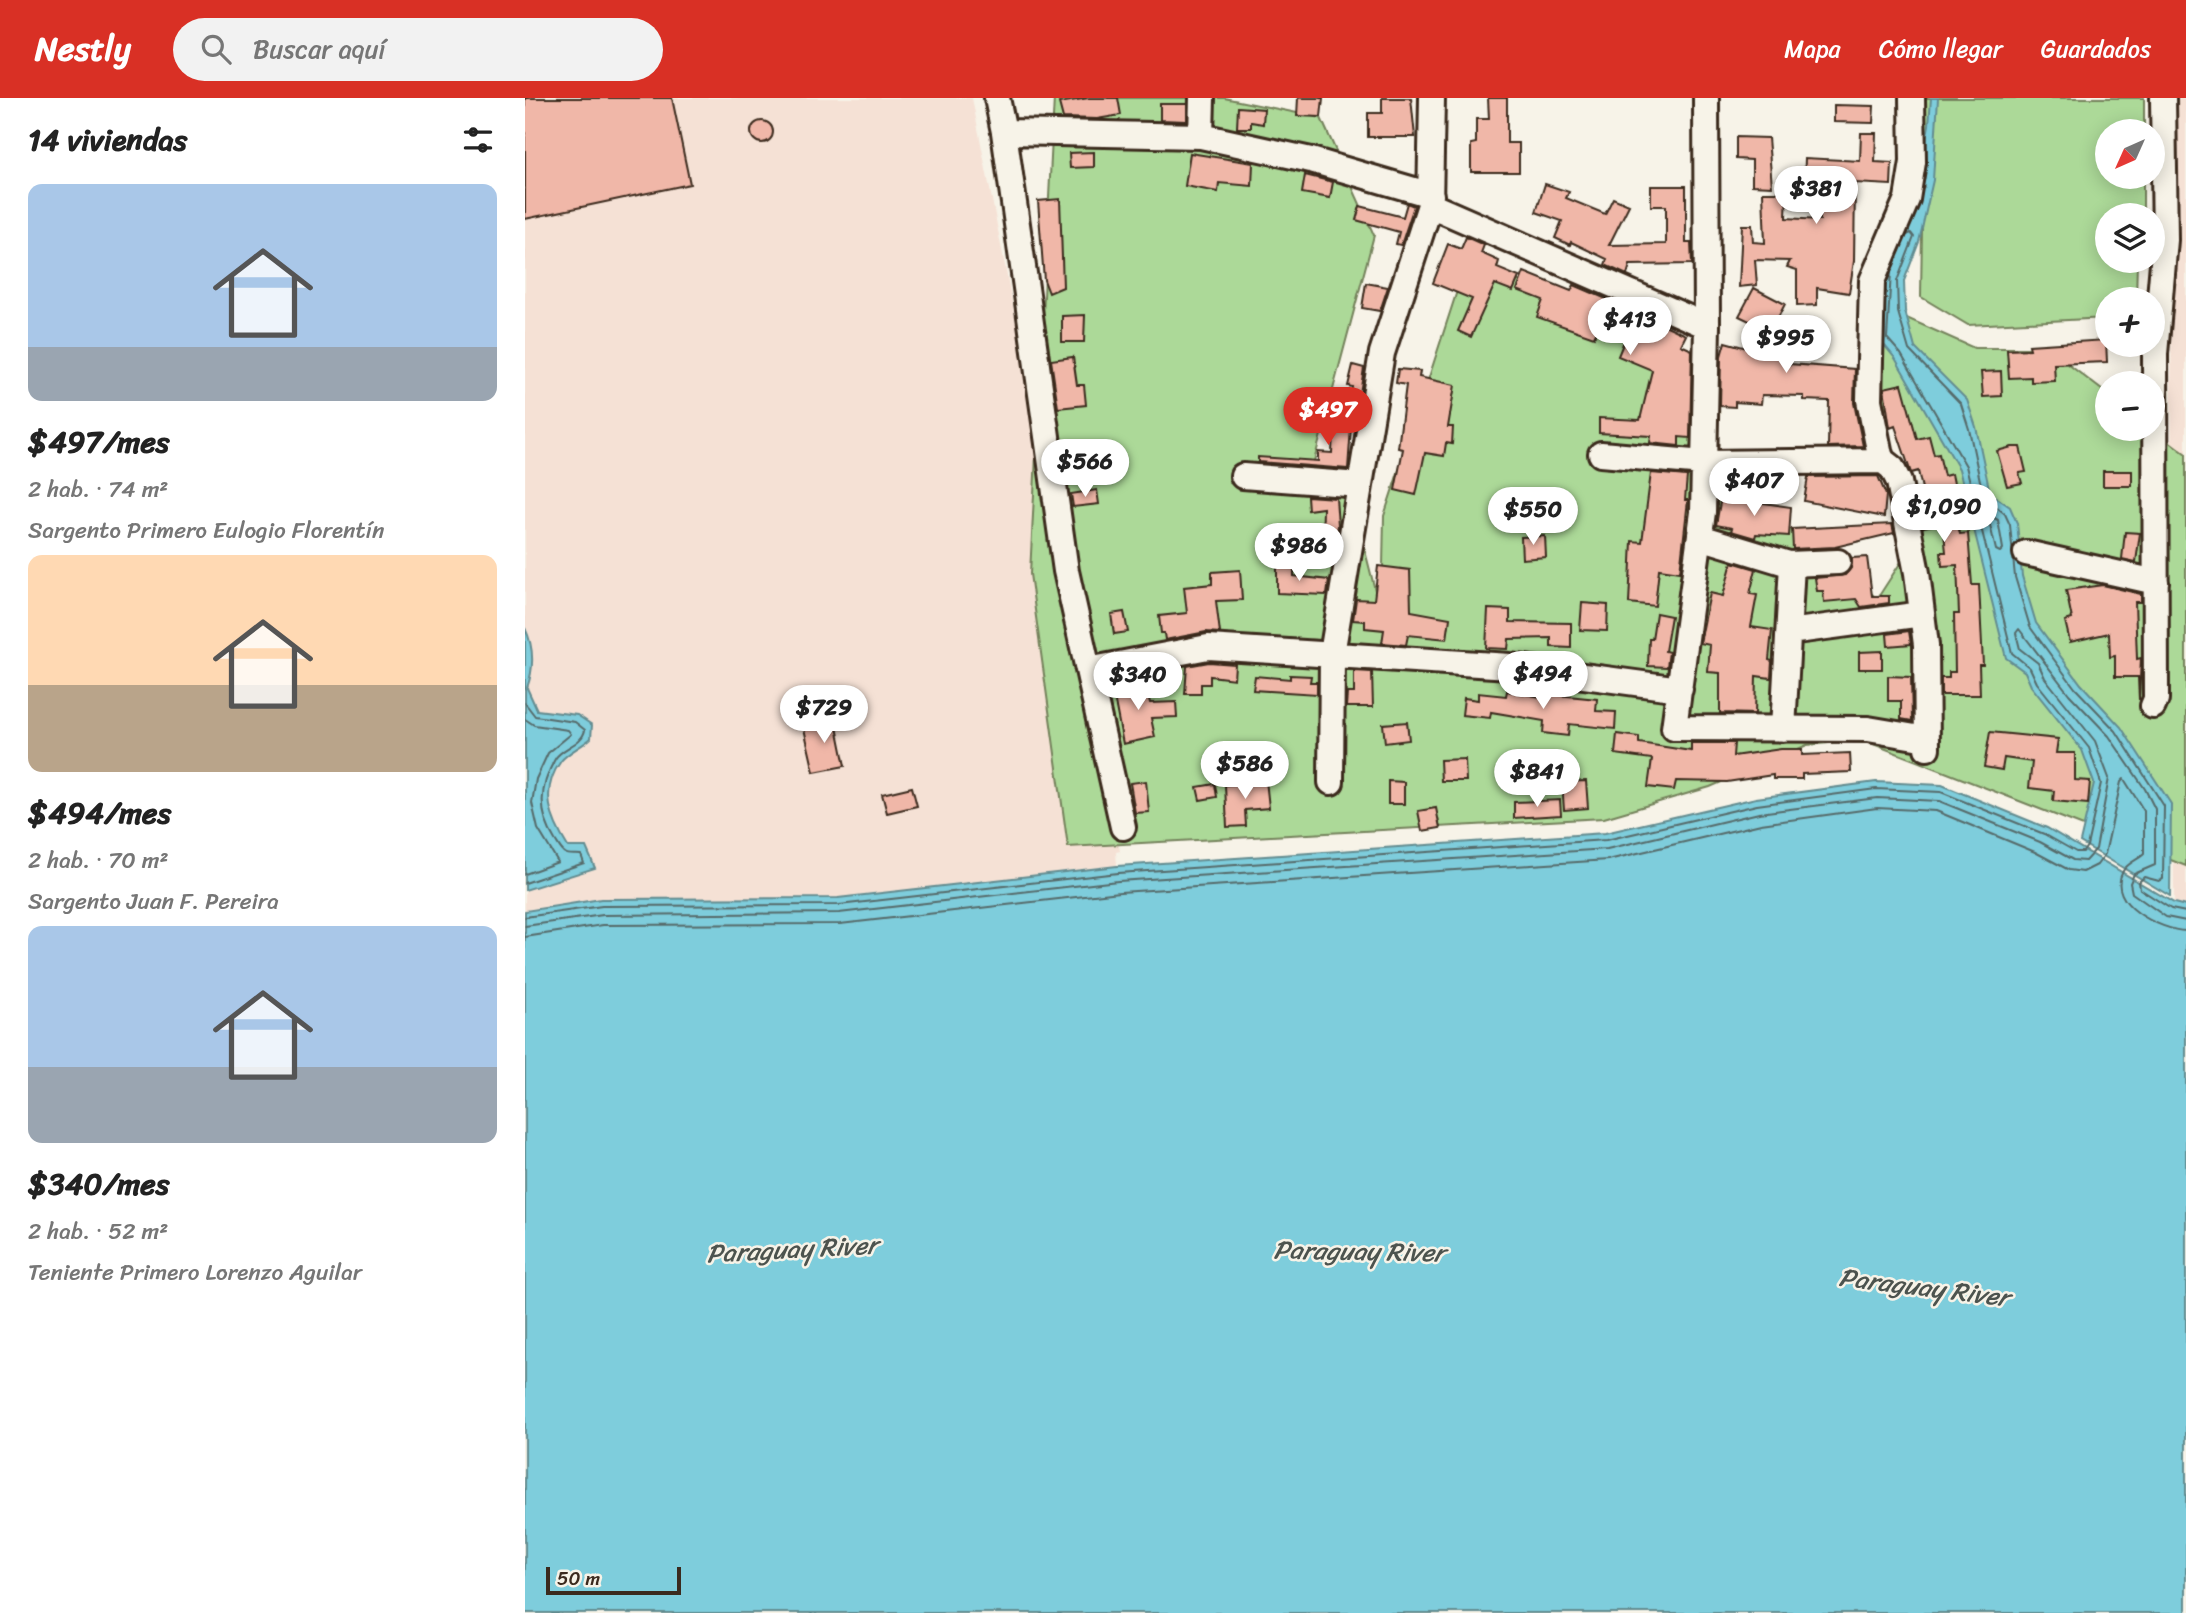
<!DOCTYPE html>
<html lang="es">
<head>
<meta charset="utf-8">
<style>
  :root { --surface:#fff; --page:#f2f2f2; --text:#222; --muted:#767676; --accent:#d93025 }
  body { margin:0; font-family:Sriracha,sans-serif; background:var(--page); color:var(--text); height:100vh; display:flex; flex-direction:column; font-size:26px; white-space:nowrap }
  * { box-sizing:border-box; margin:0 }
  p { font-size:23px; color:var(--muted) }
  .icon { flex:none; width:38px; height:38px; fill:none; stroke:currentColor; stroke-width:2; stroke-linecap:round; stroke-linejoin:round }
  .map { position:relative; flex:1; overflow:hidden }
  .sheet { display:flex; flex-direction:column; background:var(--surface); width:525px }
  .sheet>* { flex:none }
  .needle { width:46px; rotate:225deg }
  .controls { position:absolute; left:1570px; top:21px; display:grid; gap:14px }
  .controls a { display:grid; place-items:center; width:70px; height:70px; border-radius:50%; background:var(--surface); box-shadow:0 4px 18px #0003; font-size:35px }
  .scale { position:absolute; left:21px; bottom:18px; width:135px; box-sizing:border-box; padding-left:7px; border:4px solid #3b2a1e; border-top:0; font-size:19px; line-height:24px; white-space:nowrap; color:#3b2a1e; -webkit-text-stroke:5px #f7f3e8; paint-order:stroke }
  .price { position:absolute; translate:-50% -60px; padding:0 16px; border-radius:24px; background:#fff; color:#222; font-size:23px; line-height:46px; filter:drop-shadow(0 2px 4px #0008) }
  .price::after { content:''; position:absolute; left:50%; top:42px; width:21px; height:16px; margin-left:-10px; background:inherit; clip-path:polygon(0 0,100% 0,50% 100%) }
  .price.active { background:var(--accent); color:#fff }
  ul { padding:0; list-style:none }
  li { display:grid; align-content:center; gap:14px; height:371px; padding:0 28px }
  li span { display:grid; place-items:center; height:217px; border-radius:14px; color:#555 }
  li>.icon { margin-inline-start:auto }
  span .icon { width:126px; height:126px; fill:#fffc; stroke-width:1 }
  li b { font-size:30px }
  h2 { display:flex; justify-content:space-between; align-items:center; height:84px; padding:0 28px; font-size:30px }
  header { display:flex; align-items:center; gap:42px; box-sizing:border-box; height:98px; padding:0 35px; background:var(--accent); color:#fff }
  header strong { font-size:33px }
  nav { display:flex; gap:38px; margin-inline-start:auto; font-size:24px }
  .search { width:490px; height:63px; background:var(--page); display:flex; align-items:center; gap:18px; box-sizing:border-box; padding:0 24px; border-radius:38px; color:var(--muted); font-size:26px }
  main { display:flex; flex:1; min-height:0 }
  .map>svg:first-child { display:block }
  .built { fill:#f5e1d5 }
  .green { fill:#acd998; stroke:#74825b; stroke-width:2 }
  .water { fill:#7ecddc; stroke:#638c90; stroke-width:2 }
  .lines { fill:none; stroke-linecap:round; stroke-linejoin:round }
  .shore { stroke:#566b6a; stroke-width:2 }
  .building { fill:#f0b7a8; stroke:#3b2a1e; stroke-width:2 }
  .minor-casing { stroke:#3b2a1e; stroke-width:30 }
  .minor { stroke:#f7f3e8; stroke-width:24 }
  .labels { text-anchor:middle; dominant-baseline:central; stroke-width:5; stroke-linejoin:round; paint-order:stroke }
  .water-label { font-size:26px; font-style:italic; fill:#4c534e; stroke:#f7f3e8 }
</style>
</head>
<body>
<header>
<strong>Nestly</strong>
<div class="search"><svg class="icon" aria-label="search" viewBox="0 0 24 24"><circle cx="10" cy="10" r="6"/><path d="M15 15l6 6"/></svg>Buscar aquí</div>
<nav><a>Mapa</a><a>Cómo llegar</a><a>Guardados</a></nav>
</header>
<main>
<section class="sheet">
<h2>14 viviendas<svg class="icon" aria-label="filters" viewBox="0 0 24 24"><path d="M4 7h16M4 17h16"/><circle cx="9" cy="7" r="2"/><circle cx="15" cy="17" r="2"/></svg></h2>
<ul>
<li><span style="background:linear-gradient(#a9c7e8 75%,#9aa5b1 0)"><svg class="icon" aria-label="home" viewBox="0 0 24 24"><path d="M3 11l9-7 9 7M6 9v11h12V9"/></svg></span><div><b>$497/mes</b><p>2 hab. · 74 m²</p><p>Sargento Primero Eulogio Florentín</p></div></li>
<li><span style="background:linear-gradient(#ffd9b3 60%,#b9a48a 0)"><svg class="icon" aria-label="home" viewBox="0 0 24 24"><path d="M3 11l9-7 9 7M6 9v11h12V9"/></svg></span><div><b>$494/mes</b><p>2 hab. · 70 m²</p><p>Sargento Juan F. Pereira</p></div></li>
<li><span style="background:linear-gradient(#a9c7e8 65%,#9aa5b1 0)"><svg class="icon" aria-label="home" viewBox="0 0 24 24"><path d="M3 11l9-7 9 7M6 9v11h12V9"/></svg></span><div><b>$340/mes</b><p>2 hab. · 52 m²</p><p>Teniente Primero Lorenzo Aguilar</p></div></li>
</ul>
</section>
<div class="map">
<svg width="1661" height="1515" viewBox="0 0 1661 1515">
  <rect width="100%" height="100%" fill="#f7f3e8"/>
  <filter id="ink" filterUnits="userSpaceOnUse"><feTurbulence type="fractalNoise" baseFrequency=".0143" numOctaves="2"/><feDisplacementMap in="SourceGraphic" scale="14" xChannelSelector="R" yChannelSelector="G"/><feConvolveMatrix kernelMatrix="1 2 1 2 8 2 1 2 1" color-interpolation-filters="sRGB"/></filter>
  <g filter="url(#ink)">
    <!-- built -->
    <path class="built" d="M0 0H447L595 753 591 754 592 768 313 800 76 801 0 813Z
      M1645 0H1661V808L1649 805Z"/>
    <!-- green -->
    <path class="green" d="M529 0H699L796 20 849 137 784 382 828 405 857 520 859 418 944 156 1150 267 1214 418 1288 437 1352 501 1418 399 1348 289V205L1449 250H1522L1582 296V331H1628L1661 356V768L1338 642 1282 647 1185 689 1079 720 543 749 505 476Z
      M1399 0H1619V33H1582V79H1618V117H1582V163H1612L1611 201H1582V220L1443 227 1396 199Z"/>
    <!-- water -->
    <path class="water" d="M1406 0H1413L1408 82 1394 144 1379 183 1380 213 1390 250 1442 302 1451 329 1465 395 1485 409 1492 425 1497 478 1511 525 1556 586 1596 629 1646 706 1645 798 1555 744 1569 685 1557 652 1506 588 1500 574 1481 560 1434 371 1370 260 1355 242 1359 170 1390 97 1400 89 1391 94 1404 27Z
      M0 530C9 549 9 570 2 590L12 612 52 617 67 627 66 640C58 648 43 654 36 663 14 693 26 722 43 749H61L70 770 0 792Z
      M1351 684 1417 687 1522 730 1649 805 1661 808V1515H0V813L76 801 313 800 592 768 1080 735 1231 700Z"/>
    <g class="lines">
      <!-- shore -->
      <path class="shore" d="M1382 137 1386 135 1389 139 1372 183 1373 214 1384 252 1436 306 1444 331 1458 397 1480 416 1485 427 1488 458
        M1467 419 1473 422 1478 451 1475 454 1471 452 1464 423Z
        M1488 459 1490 479 1505 529 1550 590 1591 633 1639 708 1638 781 1634 783 1619 779 1614 784 1615 791 1646 811 1661 814
        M0 605 10 618 50 624 60 632C57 647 37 649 30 661 14 690 13 715 30 742 33 746 36 753 40 755 44 758 51 756 56 757L59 765 0 785
        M0 621 9 627 43 632 46 636 23 655 11 681 7 705 13 731 33 764 0 776
        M0 819 77 808 314 807 593 775 1081 742 1232 707 1351 691 1416 694 1519 736 1551 754H1558L1562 748 1576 685 1564 650 1512 585 1505 570 1487 555 1441 368 1376 256 1362 240 1366 174
        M0 828 78 817 314 815 593 783 1082 751 1234 715 1352 700 1414 703 1515 744 1548 762 1560 763 1571 751 1584 680 1570 643 1520 580 1513 565 1495 551 1491 535 1494 531 1544 596 1584 638 1620 691 1630 711V767L1609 776 1605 785 1607 795 1641 819 1661 823
        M0 839 78 827 315 826 595 794 1083 762 1236 726 1352 710 1411 713 1510 754 1544 772 1558 774 1572 767 1580 756 1596 684 1599 681 1619 713V756C1613 762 1603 764 1598 773 1580 806 1636 832 1661 833"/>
    </g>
    <!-- building -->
    <path class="building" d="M0 0H147L165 86 0 121Z
      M564 0H593L596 17 572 21 538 20 534 5Z
      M773 0H798L796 19 772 18Z
      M857 0H886L890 39H843V15H857Z
      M963 0H982V45H994V74H946V46L951 45V21H964Z
      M635 6H662V23L635 22Z
      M1309 7 1349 8 1348 25 1309 24Z
      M713 9 739 11 738 26 726 24V30H712Z
      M226 34a11 11 0 1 1 22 0a11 11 0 1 1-22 0Z
      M1336 35H1351L1350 64 1367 65 1366 87 1330 85 1329 163 1324 195 1292 190V207L1272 208V172L1262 169 1265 163 1230 162 1232 187 1214 189 1217 127H1227L1228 144 1240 145 1238 94H1262L1261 120 1295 122V89H1279L1280 60 1335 63Z
      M1211 39 1243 40 1247 88 1227 87V62L1211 61Z
      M569 54V69L545 70 544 55Z
      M665 55 728 65 727 88 694 85 693 94 660 88Z
      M780 77 808 84 805 100 777 95Z
      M1020 86 1044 94 1041 100 1080 116 1088 100 1104 107 1084 147 1141 146V108H1126V88H1161V145H1166L1167 166 1105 167 1102 177 1080 167 1082 161 1046 144 1045 147 1030 140 1037 123 1011 114Z
      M535 101 538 189 524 195 519 182 513 103Z
      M882 105 889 108 876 147 871 146 874 134 831 122 835 108 878 119Z
      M941 139 959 147 956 155 974 163 972 170 994 179 988 193 970 186 946 239 933 233 947 201 908 185 923 146 936 151Z
      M999 174 1046 193 1049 187 1084 202 1082 207 1110 219 1112 214 1161 237 1156 247 1167 252 1165 340 1154 339V348L1125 345 1126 338 1074 335V320L1115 322 1127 272 1093 258 1102 236 1075 225 1069 239 1012 219 1018 202 992 192Z
      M841 185 863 189 855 213 837 210Z
      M1229 190 1260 206 1239 247 1267 250 1265 266 1330 271 1329 305 1338 348 1303 349 1304 303 1279 302V298L1237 297 1236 306 1210 304V309L1195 308 1196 258 1200 244 1229 252 1233 227 1214 218Z
      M560 217 559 244H537V218Z
      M1581 242 1582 264 1529 266 1530 283 1506 284V279L1484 280 1482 252 1505 251 1504 247Z
      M548 259 552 287H559L561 307 533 310 526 262Z
      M828 267 839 270 832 315 823 314 827 289 823 288Z
      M873 271 895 273 894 279 930 287 923 329H928L927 346 921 345 919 358 900 355 891 397 870 392 878 351 873 350 881 287 871 285Z
      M1476 273 1477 298 1458 299 1456 274Z
      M1377 286 1392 341 1404 338 1409 357 1414 356 1419 378 1427 376 1431 395 1426 396 1435 436 1443 435 1447 487H1454L1458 567H1454L1455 597H1416V580H1424V574H1430L1429 516H1434L1432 467 1417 468 1416 454H1421L1418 425 1398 429 1393 405 1400 404 1393 373 1386 375 1370 328 1365 330 1359 290Z
      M809 313 827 315 823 371 733 364V359L793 363V354L807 355Z
      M1487 349H1495L1501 374 1494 375 1497 385 1482 388 1472 353Z
      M1578 373H1607V388H1578Z
      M1126 375 1162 378 1160 402H1163L1155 474 1134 471 1130 508 1104 505 1107 443 1117 444Z
      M1353 378 1361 397 1359 419 1279 403 1283 379Z
      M572 392 574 406 548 409 546 396Z
      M782 398 811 400 813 427 810 449H797L798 410 783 412Z
      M1196 399 1266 409 1264 438 1231 436 1230 440 1206 433 1207 430 1191 427Z
      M1367 426 1369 435 1310 449 1268 451 1267 431Z
      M1600 434 1615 435 1611 464 1597 461Z
      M1020 438 1021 459 997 461 996 439Z
      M1342 459 1347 498H1364V505L1336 509 1331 501 1299 504 1298 493H1292L1290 480 1320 477 1326 470 1327 460Z
      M1207 464 1231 471 1225 496 1232 497 1226 529 1247 532 1244 562 1247 563 1246 580 1231 578 1230 616 1195 615V575L1183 574 1185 547 1175 545 1185 495 1198 498Z
      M752 467H769V478L804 482 802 497 752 495Z
      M853 468 885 472 886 513 925 520 922 541 883 537 881 547 857 545 859 532 840 530V523L828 522 831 501 849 502Z
      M715 472 717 502 691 503 695 535 681 534 640 542 639 535H636L634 518 662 515 659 489 687 486V474Z
      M1578 487 1616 496V504H1610L1612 561 1616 560 1614 602 1613 579H1590V558L1585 559 1584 535 1545 544 1540 523 1547 521 1541 492Z
      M1057 505 1083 507 1082 533 1055 532Z
      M963 511 985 512V524L1046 525V550L1026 549V540L984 541 983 551 961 550Z
      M599 514 603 534 589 536 586 516Z
      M1131 515 1146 518 1140 553 1144 554 1142 569 1123 568 1124 541H1127Z
      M1384 533 1386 546 1363 548 1362 536Z
      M1357 553V571H1334V554Z
      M684 564 710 566 709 581 685 578V586H676V596H660L662 568Z
      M829 573 847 574 848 609H821L822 595H829Z
      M765 577 786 578 785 584H792V596L728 592 730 578 765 581Z
      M1363 578 1386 579 1387 623 1376 621V603H1363Z
      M603 580 604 596 622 593 625 605 651 604 652 619 626 620 630 639 598 646 586 583Z
      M982 593 1022 600 1023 596 1072 601 1071 613 1091 614 1090 631 1044 626 1043 638 1018 635 1019 623 966 614 965 620 937 617 939 600 953 602V595L981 598Z
      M310 619 320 668 289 674 278 626Z
      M882 624 884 642 860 645 858 626Z
      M1465 634 1533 641 1531 655H1550V682L1565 683 1563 706 1528 703 1529 693 1504 690 1507 664 1479 660 1477 672 1459 669Z
      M1092 636 1114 639V645L1166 653V645H1209L1208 658 1256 651H1277V657L1325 655 1326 674 1277 676V681H1248V677L1202 684 1151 683 1149 692 1123 689 1127 661 1090 656Z
      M940 661 941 683H916L915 662Z
      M726 680 741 682 744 710 720 712 721 728 702 729 700 687 725 685Z
      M621 683 624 714 610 715 605 685Z
      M863 683 879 684V706H863Z
      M1061 683 1063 710 1039 712 1037 684Z
      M690 686 692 699 675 702 672 689Z
      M387 689 392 708 362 715 357 696Z
      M1035 702 1036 717 989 720V704Z
      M911 710 915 730 897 733 893 713Z"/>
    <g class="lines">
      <!-- minor casing -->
      <g class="minor-casing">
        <path id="minor" d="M472 0 479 34 541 473 598 729
          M1181 0 1182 228 1178 414 1149 630 1343 631 1402 641
          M1387 0 1388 64 1382 101 1347 183 1344 302 1355 357 1358 363 1367 370 1374 384 1392 475 1401 547 1402 650
          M479 34 676 38 786 62 906 97
          M676 38 677 0
          M905 107 1182 228
          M1076 356 1179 365 1358 363
          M718 378 835 387
          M1175 439 1264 466 1313 464
          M1501 455 1631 484
          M1264 534 1397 516
          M563 572 683 549 985 568 1155 591
          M1628 608 1631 601 1630 256 1640 142 1638 0
          M1258 631 1267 466
          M806 684 807 556 857 255 905 107 907 0"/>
      </g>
      <!-- minor -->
      <use href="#minor" class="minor"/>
    </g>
  </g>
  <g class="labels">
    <!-- water labels -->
    <g class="water-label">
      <text transform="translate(267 1151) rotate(-3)">Paraguay River</text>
      <text transform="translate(834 1153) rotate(1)">Paraguay River</text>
      <text transform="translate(1399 1189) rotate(7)">Paraguay River</text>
    </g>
  </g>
</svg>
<div class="controls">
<a><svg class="needle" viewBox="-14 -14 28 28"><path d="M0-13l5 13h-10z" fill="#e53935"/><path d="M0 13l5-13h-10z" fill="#767676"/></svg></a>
<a><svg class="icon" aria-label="layers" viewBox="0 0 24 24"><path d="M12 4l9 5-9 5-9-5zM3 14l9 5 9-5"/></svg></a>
<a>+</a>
<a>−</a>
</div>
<div class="scale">50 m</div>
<b class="price" style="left:1291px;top:128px">$381</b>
<b class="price" style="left:1105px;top:259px">$413</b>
<b class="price" style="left:1261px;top:277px">$995</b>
<b class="price active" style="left:803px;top:349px">$497</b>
<b class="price" style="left:560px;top:401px">$566</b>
<b class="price" style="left:1229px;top:420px">$407</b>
<b class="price" style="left:1419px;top:446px">$1,090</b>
<b class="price" style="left:1008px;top:449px">$550</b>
<b class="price" style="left:774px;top:485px">$986</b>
<b class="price" style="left:1018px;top:613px">$494</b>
<b class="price" style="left:613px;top:614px">$340</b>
<b class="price" style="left:299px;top:647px">$729</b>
<b class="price" style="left:720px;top:703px">$586</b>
<b class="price" style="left:1012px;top:711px">$841</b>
</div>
</main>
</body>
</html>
